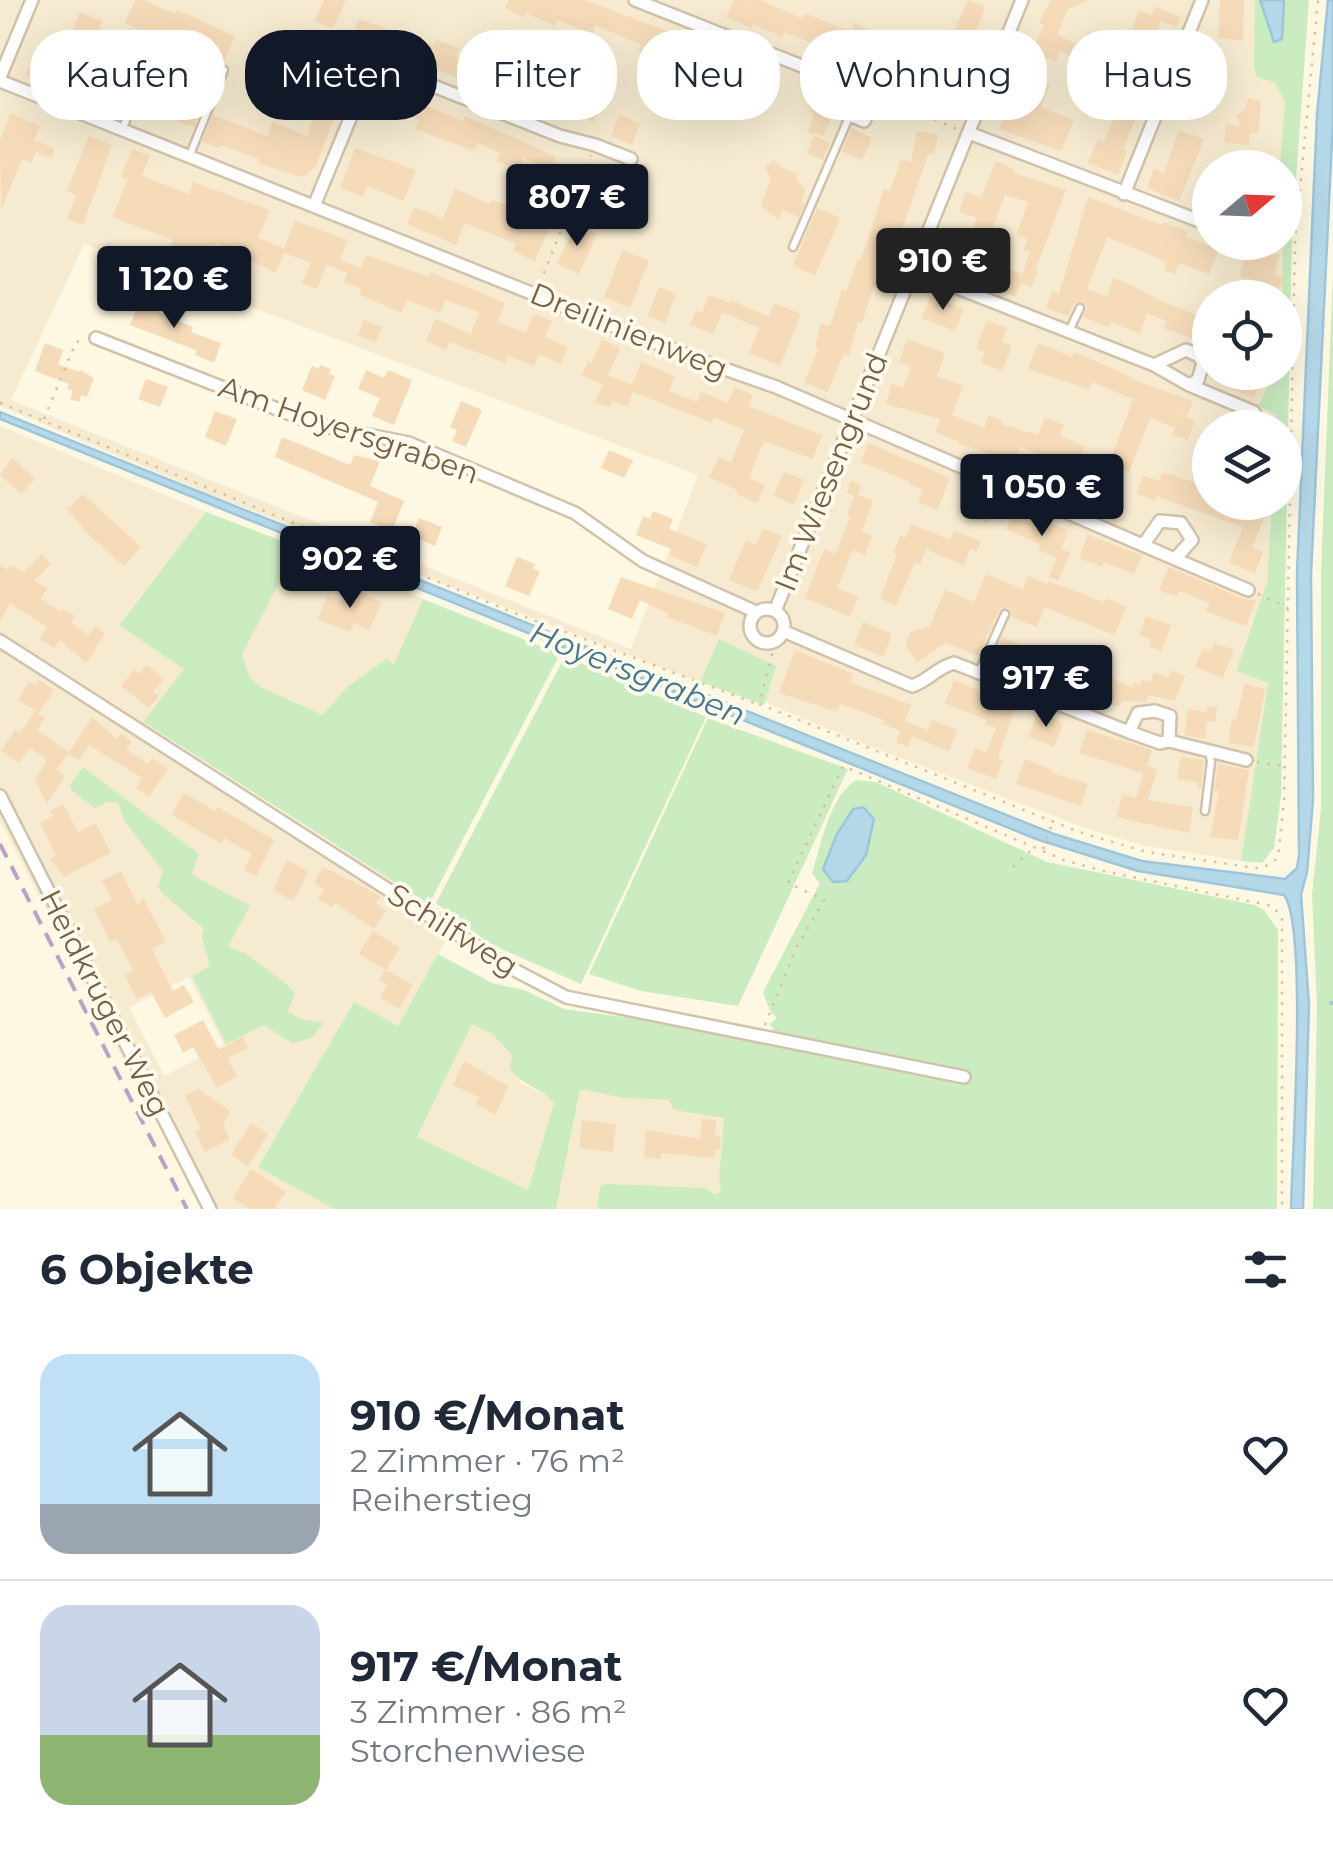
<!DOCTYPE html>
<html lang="de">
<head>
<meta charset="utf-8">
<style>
  :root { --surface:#fff; --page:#f6f6f7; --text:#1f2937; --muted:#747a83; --line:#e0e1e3; --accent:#111827 }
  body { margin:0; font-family:Montserrat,sans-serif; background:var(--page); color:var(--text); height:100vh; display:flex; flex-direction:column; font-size:38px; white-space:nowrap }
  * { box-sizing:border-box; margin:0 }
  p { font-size:32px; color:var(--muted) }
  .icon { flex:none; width:55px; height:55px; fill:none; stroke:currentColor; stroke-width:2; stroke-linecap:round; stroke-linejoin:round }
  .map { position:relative; height:1209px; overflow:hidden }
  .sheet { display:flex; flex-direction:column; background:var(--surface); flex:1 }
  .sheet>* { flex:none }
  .hud { position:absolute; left:30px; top:30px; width:1275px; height:90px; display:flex; gap:20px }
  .needle { width:65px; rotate:71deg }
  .buttons { position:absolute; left:1192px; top:150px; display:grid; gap:20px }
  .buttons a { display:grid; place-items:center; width:110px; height:110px; border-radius:50%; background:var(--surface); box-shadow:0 10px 40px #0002; font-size:50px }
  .price { position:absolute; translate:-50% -85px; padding:0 22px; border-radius:10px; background:var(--accent); color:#fff; font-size:32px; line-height:65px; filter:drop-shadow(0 2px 5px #0008) }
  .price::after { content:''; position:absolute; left:50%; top:60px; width:30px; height:22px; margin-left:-15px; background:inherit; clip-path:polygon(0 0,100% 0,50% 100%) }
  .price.on { background:#222; color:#fff }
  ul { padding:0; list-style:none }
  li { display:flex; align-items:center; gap:30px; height:250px; padding:0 40px }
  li+li { border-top:2px solid var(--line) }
  li span { display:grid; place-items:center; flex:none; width:280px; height:200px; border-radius:30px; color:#555 }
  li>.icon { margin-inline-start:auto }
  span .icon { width:120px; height:120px; fill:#fffc; stroke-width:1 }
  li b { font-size:42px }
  h2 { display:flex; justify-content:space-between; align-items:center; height:120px; padding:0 40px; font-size:42px }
  .pill { padding:0 35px; border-radius:40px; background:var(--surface); box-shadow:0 10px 40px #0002; font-size:35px; line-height:90px }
  .pill.on { background:var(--accent); color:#fff }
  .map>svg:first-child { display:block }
  .residential { fill:#f6ebd0; fill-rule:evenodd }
  .green { fill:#caecc0; fill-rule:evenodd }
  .water { fill:#b5d8e8; stroke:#9bc6db; stroke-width:2.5 }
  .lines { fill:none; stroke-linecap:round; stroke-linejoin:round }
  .stream { stroke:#9bc6db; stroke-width:4 }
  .building { fill:#f5dbb8 }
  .lane-casing { stroke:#d1c3ab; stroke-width:11 }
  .street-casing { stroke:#d1c3ab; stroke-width:16 }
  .path { stroke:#dabe9b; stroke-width:2.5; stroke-dasharray:2.5 8; stroke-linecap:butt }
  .lane { stroke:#fff; stroke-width:6 }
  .street { stroke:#fff; stroke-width:11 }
  .rail { stroke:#bca0c8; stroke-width:4; stroke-dasharray:15 10; stroke-linecap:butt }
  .labels { text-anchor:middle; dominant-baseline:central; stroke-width:8; stroke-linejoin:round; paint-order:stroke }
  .street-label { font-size:30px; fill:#776047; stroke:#fffae9 }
  .water-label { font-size:32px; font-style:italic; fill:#427894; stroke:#fffae9 }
</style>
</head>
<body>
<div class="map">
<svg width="1333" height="1209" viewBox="0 0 1333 1209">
  <rect width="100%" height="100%" fill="#fef8e2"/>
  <!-- residential -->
  <path class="residential" d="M0 0H1255L1274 81 1285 101 1281 167 1210 168V242L1284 243 1282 297 1210 298V372L1273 373 1276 415V427L1210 428V502L1272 503 1267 582 1236 671 1268 683 1241 861 1146 846 1088 829 861 743 767 703 719 640 700 682 212 495 0 406ZM84 244 698 475 631 649 11 400Z
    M0 426 206 512 119 624 185 669 143 722 220 774 457 921 398 1026 354 1003 258 1166 334 1209H201L0 821ZM189 977 224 1045 164 1076 129 1007Z
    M298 547 423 599 394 665 386 659 347 687 324 715 261 687 250 678 242 653Z
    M472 1023 492 1034 512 1055 521 1083 548 1096 554 1103 528 1190 417 1137Z
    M580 1089 623 1098 670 1100 674 1110 724 1117 719 1178 722 1191 715 1194 705 1188 600 1186 597 1209H556Z"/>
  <!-- green -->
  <path class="green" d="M1255 0H1309L1292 235 1281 796 1274 848 1262 863 1241 861 1268 683 1236 671 1267 582 1272 503 1285 502V428L1276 427V415L1259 406 1273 373 1285 372V298L1282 297 1285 168 1280 167 1285 101 1274 82 1257 77 1254 67Z
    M1333 273V1209H1313L1317 1006 1312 895 1321 809V571Z
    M206 512 298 547 242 654 250 678 261 687 323 715 347 687 386 659 394 664 423 599 560 654 429 904 143 722 184 669 119 625Z
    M719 639 776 666 764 705 700 682Z
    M565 656 706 717 581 984 490 944 436 903Z
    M708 718 848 769 738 1006 641 991 589 974Z
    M83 767 199 854 192 872 194 876 250 906 228 946 245 953 290 987 295 993 288 1012 301 1019 323 1023 312 1038 292 1043 264 1025 226 1044 192 976 210 966 202 937 204 929 161 892 158 887 163 871 124 820 118 802H107L95 808 71 790 70 785Z
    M856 780 876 782 1047 862 1255 905 1264 910 1278 930 1277 1209H597L600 1186 606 1184 705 1188 715 1194 721 1191 719 1178 724 1118 674 1110 669 1100 623 1098 580 1089 556 1209H334L258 1167 354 1002 398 1026 438 954 492 983 524 990 564 1009 778 1038 770 1024 777 1018 770 1011 763 992 820 883 812 874C821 845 829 797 856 780ZM472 1024 492 1034 512 1055 510 1069C523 1086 542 1088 554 1103L528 1190 417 1137Z"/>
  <!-- water -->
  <path class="water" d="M1260 0H1284L1282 39 1274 42Z
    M1328 0H1333V120L1311 575 1313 800 1307 872 1301 895 1309 1004 1303 1209H1291C1292 1157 1308 927 1284 895L1138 871 1036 839 0 419V412L1054 834 1142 861 1285 879 1297 868 1299 855 1297 573 1317 114Z
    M863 807 874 819 866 855 847 881 833 882 823 869 837 834 853 809Z"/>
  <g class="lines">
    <!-- stream -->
    <path class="stream" d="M1331 1003H1333"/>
  </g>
  <!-- building -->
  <path class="building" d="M135 0H144L175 14 177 10 235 36 224 62 191 49 182 75 208 85 194 127 168 118 177 96 158 89 173 45 125 23Z
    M324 0H346L333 29 315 21Z
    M509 0H585L667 31 655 59 638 51 641 45 595 25 592 34 557 20 555 26 526 13 524 17 505 8Z
    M734 0H761L803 19 805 13 851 32 854 23 894 42 882 72 856 61 854 66 839 59 841 55 784 32 782 37 753 24 752 28 726 17Z
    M968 0 985 7 947 110 925 102 934 78 916 72 920 60 938 67Z
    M1051 0H1090L1068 9 1057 35 1082 46 1088 32 1108 41 1098 66 1060 52 1056 62 1032 52 1044 25 1039 23Z
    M1220 0H1244L1243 41 1218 38Z
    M1155 7 1181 17 1177 27 1161 21 1154 40 1131 31 1139 10 1152 15Z
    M80 12 102 21 88 55 66 46Z
    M359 19 434 45 436 40 459 48 456 57 474 65 480 51 499 59 496 68 566 100 556 120 520 103 518 109 498 100 500 96 449 74 411 63 410 65 350 44Z
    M685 35 737 52 714 117 691 108 706 71 687 64 690 55 679 52Z
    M301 47 352 69 343 90 294 66Z
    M116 52 137 60 124 95 108 88 105 96 86 89 92 76 104 81Z
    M34 54 63 65 54 86 26 75Z
    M1133 54 1160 65 1150 91 1123 81Z
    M268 58 282 64 272 85 259 78Z
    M1027 75 1050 84 1041 107 1074 120 1061 151 999 129 1009 102 1015 104Z
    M592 81 608 88 593 122 569 112 577 94 586 97Z
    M395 85 419 96 417 101 463 121 465 116 555 156 549 170 523 157 518 170 497 161 501 153 478 143 474 151 415 129 419 120 397 109 395 113 384 108Z
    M820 98 831 119 823 136 808 132 814 117 807 105Z
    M1248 99 1261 100 1259 133H1250L1249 145 1224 143 1226 124 1241 126 1236 115 1244 111Z
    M318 101 338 108 315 168 302 177 257 163 259 159 221 145 219 148 202 142 213 115 267 136 272 122 307 136Z
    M1120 103 1139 111 1123 149 1127 151 1118 175 1088 163 1098 139 1104 141Z
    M11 113 40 126 34 140 55 149 51 158 36 152 31 163 22 159 1 210 0 140Z
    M619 114 640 123 632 145 611 136Z
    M852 128 872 138 862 160 842 151Z
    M1179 130 1204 139 1179 201 1147 188 1154 168 1164 173Z
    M917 131 938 135 934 154 929 153 892 257 878 289 873 287 862 323 858 322 849 356 844 354 827 392 804 382 819 348 815 347 821 324 830 326 842 290 846 291 858 259 861 260 884 189 890 191 901 159 911 162Z
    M89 136 112 145 83 225 67 219 76 195 67 191Z
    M814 136 830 143 823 160 807 153Z
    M355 148 416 170 403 201 367 186 363 197 340 188Z
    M132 149 150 156 142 176 189 194 193 182 270 210 258 238 284 248 295 221 348 240 340 260 361 268 366 255 429 277 431 272 505 303 498 322 526 333 534 314 552 321 545 337 568 347 561 364 539 354 534 366 508 356 505 363 450 342 446 350 426 341 435 319 471 334 479 312 445 300 440 313 407 300 401 313 359 294 361 288 344 282 347 273 327 265 317 289 302 283 311 263 284 253 276 273 216 243 211 256 187 247 181 262 166 256 173 240 112 217 128 179 121 177Z
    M1244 152 1266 154 1265 168H1242Z
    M774 160 784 169 798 174 796 180 805 189 802 202 805 203 799 217 782 210 779 220 761 206 771 178 765 168Z
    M996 161 1015 170 1014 173 1066 190 1035 270 1038 271 1032 287 1021 283 1015 297 992 287 1001 265 1022 274 1030 252 1023 250 1027 239 1016 235 1028 202 1005 195 977 268 942 256 948 238 967 245 977 218 959 212 966 192 981 198Z
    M553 162 571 170 557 200 540 191Z
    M593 164 619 173 608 204 582 195Z
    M455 189 490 204 492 200 552 221 535 261 513 251 516 244 464 223 456 245 407 224 414 207 443 219Z
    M1088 197 1162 225 1164 222 1188 232 1186 237 1219 249 1209 274 1179 263 1175 274 1164 270 1167 262 1107 237 1087 289 1107 297 1113 278 1132 285 1158 300 1210 320V344L1163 328 1166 321 1147 313 1140 334 1111 322 1109 327 1083 317 1087 306 1082 302 1075 303 1068 316 1046 308 1052 291 1059 294Z
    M817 208 840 218 815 276 793 266Z
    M576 224 597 234 579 274 557 264Z
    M1249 246 1280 255 1274 275 1283 277 1280 288 1240 276Z
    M623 250 649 261 630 308 604 297Z
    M659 287 676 294 665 323 648 316Z
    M709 295 730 303 731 300 769 317 774 303 801 314 780 366 749 353 759 328 722 312 713 334 690 325 696 311 702 313Z
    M930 296 964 309 955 331 922 318Z
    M140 300 162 309 160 313 193 327 191 332 221 343 214 363 195 355 196 350 130 325Z
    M363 320 382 327 376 342 358 336Z
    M987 320 1007 328 1002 342 1012 346 1002 371 981 362 985 352 976 349Z
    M907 339 945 353 937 376 963 386 952 415 984 428 989 415 1002 421 1001 424 1038 435 1045 418 1064 425 1060 436 1084 446 1076 467 1092 473 1084 492 1052 480 1059 461 1020 447 1014 462 957 443 958 441 935 432 940 419 886 404 892 384 903 388 911 366 899 362Z
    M602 340 620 348 608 375 632 385 641 362 675 376 669 391 697 402 701 392 728 403 735 387 753 395 748 406 822 435 813 459 764 441 749 478 765 485 757 503 736 494 737 490 709 477 719 457 731 463 744 430 714 417 712 423 633 392 627 407 612 401 610 407 595 402 603 384 582 375 588 361 592 363Z
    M45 343 63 350 58 364 79 372 80 370 94 378 87 397 81 395 79 402 70 399 73 391 67 389 69 384 35 371Z
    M1038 343 1072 357 1074 352 1130 376 1129 378 1193 401 1187 417 1195 420 1188 440 1172 434 1175 428 1150 418 1129 472 1109 464 1133 399 1092 382 1089 389 1028 369Z
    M320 365 331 369 329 374 335 376 325 400 302 390 312 366 319 369Z
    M366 370 384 378 388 370 412 380 394 425 372 416 380 398 358 389Z
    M1240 372H1264L1254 398 1233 390Z
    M146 379 168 387 160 407 138 399Z
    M461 401 482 410 466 447 452 441 457 430 450 427Z
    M215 411 237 419 226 446 205 437Z
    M282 437 350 465 354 455 380 461 370 486 404 501 392 531 370 522 378 502 275 457Z
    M868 443 950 478 937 510 918 502 923 490 909 484 910 482 861 462Z
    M609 450 633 460 624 478 601 468Z
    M12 458 35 479 21 494 0 475Z
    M784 472 804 480 794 505 774 496Z
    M1162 472 1210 487V502H1239L1266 513 1252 548 1263 552 1255 573 1229 563 1243 527 1156 496 1155 501 1136 494 1143 475 1159 481Z
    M851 481 862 485 858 495 873 501 862 531 872 536 865 555 853 550 837 588 858 597 850 617 805 598 824 549 835 554 851 516 847 515 854 496 847 493Z
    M975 488 998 497 988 523 965 514Z
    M83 494 141 547 124 566 90 536 67 509Z
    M653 511 673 519 669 529 707 544 697 567 669 555 672 549 636 535 643 516 650 519Z
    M1014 511 1068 530 1061 549 1070 553 1058 581 1049 577 1057 558 1038 550 1040 544 1006 529Z
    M419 518 442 527 435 546 412 536Z
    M911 524 950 540 954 531 981 541 977 552 970 549 964 566 926 549 920 564 915 562 896 606 880 598 897 554 893 553 900 536 905 538Z
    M763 529 782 536 757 591 729 580 746 540 756 545Z
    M1088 535 1142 555 1134 574 1103 562 1102 567 1079 558Z
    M42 554 51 564 34 581 47 588 41 599 61 612 63 609 75 616 71 623 88 635 96 626 105 634 86 663 60 640 54 648 39 639 47 627 10 603 0 621V565L7 570 10 565 24 572Z
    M517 557 535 564 533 569 540 571 529 596 505 586Z
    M1169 567 1244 599 1256 600 1246 626 1206 611 1210 603 1179 591 1177 597 1159 590Z
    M986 574 1023 589 1028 576 1047 584 1048 581 1104 602 1106 598 1126 607 1114 635 1045 607 1037 627 1011 617 1010 609 1003 607 998 612 978 656 946 643 917 662 905 646 910 632 930 626 945 590 974 602Z
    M621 577 725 613 717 636 667 617 668 613 640 600 632 619 608 609Z
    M352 587 382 602 369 630 354 622 350 632 318 619 327 595 346 602Z
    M1146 616 1171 625 1162 651 1149 646 1151 640 1139 635Z
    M863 622 892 634 883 657 854 645Z
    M1002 637 1042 654 1044 648 1132 687 1134 683 1140 685 1142 679 1150 682 1154 672 1168 678 1171 670 1185 676 1175 701 1149 695 1146 702 1122 701 1119 707 991 662Z
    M1214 643 1234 650 1223 678 1195 667 1203 648 1211 651Z
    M795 650 853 674 850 682 911 705 905 721 928 730 932 720 957 730 949 751 912 736 908 747 896 742 900 731 883 724 884 720 840 704 837 712 779 693Z
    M147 665 164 679 153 691 159 696 149 708 121 686 134 670 139 674Z
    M39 680 54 690 39 713 18 700 29 682 35 685Z
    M954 680 995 697 997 691 1018 700 998 758 1003 760 996 779 967 768 975 748 986 752 996 728 985 724 986 720 945 703Z
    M1245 684 1265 689 1254 747 1228 743 1232 719H1236Z
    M1207 706 1217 707 1215 722 1207 721 1205 739 1184 735 1188 709 1206 712Z
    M35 711 45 718 37 730 69 752 92 717 117 739 121 733 132 742 126 749 148 764 152 758 168 769 149 797 136 788 142 778 89 745 80 761 68 754 56 770 65 776 47 804 35 780 47 760 30 748 19 763 1 751 15 730 20 733Z
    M1037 713 1063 723 1054 747 1028 736Z
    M1087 730 1152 750 1147 766 1157 769 1148 800 1193 807 1189 833 1116 817 1123 794 1136 798 1143 773 1079 753Z
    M1181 757 1204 760 1201 789 1197 788 1198 782 1177 779Z
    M1025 759 1052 770 1051 773 1088 784 1081 806 1016 784Z
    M1218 764 1249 770 1238 840 1210 837 1219 791H1214Z
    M184 793 215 811 218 807 274 840 256 876 244 870 252 854 224 838 221 844 171 814Z
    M63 804 78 832 96 823 111 853 64 877 50 859 56 855 40 823 53 816 50 811Z
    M287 860 309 872 293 901 273 890Z
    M323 867 381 896 376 904 386 911 374 929 335 903 332 907 318 899 324 889 314 883Z
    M121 871 138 905 143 898 166 942 152 949 173 991 184 985 194 1002 165 1018 151 992 137 999 125 975 134 971 117 939 110 942 94 909 112 900 102 880Z
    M373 931 400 948 386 970 359 954Z
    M386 970 413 985 399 1009 380 998 387 985 379 980Z
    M203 1020 219 1050 242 1037 248 1048 227 1058 237 1076 217 1088 193 1047 183 1053 174 1035Z
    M464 1061 508 1086 496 1115 476 1104 480 1098 453 1085Z
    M198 1089 231 1111 223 1124 230 1139 205 1152 195 1132 201 1129 185 1095Z
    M702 1119 716 1120 715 1136H721L720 1150 715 1149 714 1158 661 1153V1159L644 1157 646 1130 700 1139Z
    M582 1120 616 1124 613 1152 579 1148Z
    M251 1123 268 1134 248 1166 231 1155Z
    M251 1169 286 1192 274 1209H250L233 1198Z"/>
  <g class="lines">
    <!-- lane casing -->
    <g class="lane-casing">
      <path id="lane" d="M122 130 157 44
        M189 157 224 70
        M793 247 850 115
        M1069 331 1080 308
        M979 672 1005 614
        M1205 811 1211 762 1209 752"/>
    </g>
    <!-- street casing -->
    <g class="street-casing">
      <path id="street" d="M635 0 875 95 864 121 839 111 849 85
        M308 38 388 68
        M0 77 32 0
        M0 81 699 360 776 387 1175 559 1192 540 1181 523 1160 521 1144 544
        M969 133 1210 225
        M1124 194 1202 0
        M314 206 366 80 374 71 388 68 560 136 595 145 631 159
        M912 270 1154 365 1189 385 1198 380 1203 363 1199 356 1186 350 1154 365
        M96 338 318 425 409 443 575 513 643 561 756 612
        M1189 385 1254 412
        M1175 559 1248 590
        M750 626a17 17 0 1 1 34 0a17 17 0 1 1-34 0Z
        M775 611 1022 0
        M783 631 912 686C928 681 936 668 954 663L1129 732 1138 713 1155 711 1170 716 1169 741 1160 743 1129 732
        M0 641 509 967 566 997 964 1077
        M1169 741 1246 760
        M0 796 210 1209"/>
    </g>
    <!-- path -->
    <path class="path" d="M886 99 957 129
      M1285 239 1294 241
      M540 283 591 155
      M0 403 512 612 757 704
      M44 419 76 342 85 340
      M1267 419 1283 428
      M1258 594 1288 608
      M772 643 773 651 759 704 1079 832 1147 852 1256 868H1263L1278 858 1284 800 1295 241 1318 0
      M1257 762 1283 766
      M1043 849 1052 824
      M1013 867 1030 851
      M765 1025 795 950 824 900 788 883 843 766 1064 860 1103 871 1273 906 1282 919V1209"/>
    <!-- lane -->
    <use href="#lane" class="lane"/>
    <!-- street -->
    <use href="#street" class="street"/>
    <!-- rail -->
    <path class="rail" d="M0 844 187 1209"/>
  </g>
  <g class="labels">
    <!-- street labels -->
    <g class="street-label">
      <text transform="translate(629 331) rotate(22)">Dreilinienweg</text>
      <text transform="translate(349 430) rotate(19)">Am Hoyersgraben</text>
      <text transform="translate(831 472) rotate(-68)">Im Wiesengrund</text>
      <text transform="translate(453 930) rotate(32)">Schilfweg</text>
      <text transform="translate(105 1003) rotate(63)">Heidkruger Weg</text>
    </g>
    <!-- water labels -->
    <g class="water-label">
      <text transform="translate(638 673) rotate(22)">Hoyersgraben</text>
    </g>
  </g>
</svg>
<div class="buttons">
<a><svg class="needle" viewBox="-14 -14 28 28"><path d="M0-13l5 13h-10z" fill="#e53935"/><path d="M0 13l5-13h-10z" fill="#747a83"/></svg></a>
<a><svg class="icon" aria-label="locate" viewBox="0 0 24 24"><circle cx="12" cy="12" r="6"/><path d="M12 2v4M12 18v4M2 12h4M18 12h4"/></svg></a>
<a><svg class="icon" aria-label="layers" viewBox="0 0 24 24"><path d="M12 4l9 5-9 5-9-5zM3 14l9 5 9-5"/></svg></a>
</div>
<b class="price" style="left:577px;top:249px">807 €</b>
<b class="price on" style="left:943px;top:313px">910 €</b>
<b class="price" style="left:174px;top:331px">1 120 €</b>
<b class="price" style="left:1042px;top:539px">1 050 €</b>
<b class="price" style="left:350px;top:611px">902 €</b>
<b class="price" style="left:1046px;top:730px">917 €</b>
<div class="hud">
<a class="pill">Kaufen</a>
<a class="pill on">Mieten</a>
<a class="pill">Filter</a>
<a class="pill">Neu</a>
<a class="pill">Wohnung</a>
<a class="pill">Haus</a>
</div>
</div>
<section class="sheet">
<h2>6 Objekte<svg class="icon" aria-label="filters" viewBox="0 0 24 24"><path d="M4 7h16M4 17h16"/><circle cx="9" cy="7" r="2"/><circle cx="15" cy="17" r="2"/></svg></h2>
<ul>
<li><span style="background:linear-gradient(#bfe0f5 75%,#9aa5b1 0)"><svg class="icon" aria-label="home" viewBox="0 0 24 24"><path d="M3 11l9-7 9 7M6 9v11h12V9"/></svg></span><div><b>910 €/Monat</b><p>2 Zimmer · 76 m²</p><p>Reiherstieg</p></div><svg class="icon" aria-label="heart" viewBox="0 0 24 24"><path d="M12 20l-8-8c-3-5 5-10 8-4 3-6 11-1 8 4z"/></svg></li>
<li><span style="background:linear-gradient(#c9d6e8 65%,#8fb573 0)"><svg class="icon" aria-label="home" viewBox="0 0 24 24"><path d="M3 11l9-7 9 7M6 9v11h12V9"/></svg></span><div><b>917 €/Monat</b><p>3 Zimmer · 86 m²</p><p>Storchenwiese</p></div><svg class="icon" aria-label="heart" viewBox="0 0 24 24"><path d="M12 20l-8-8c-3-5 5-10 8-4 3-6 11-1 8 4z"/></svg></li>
</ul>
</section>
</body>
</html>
